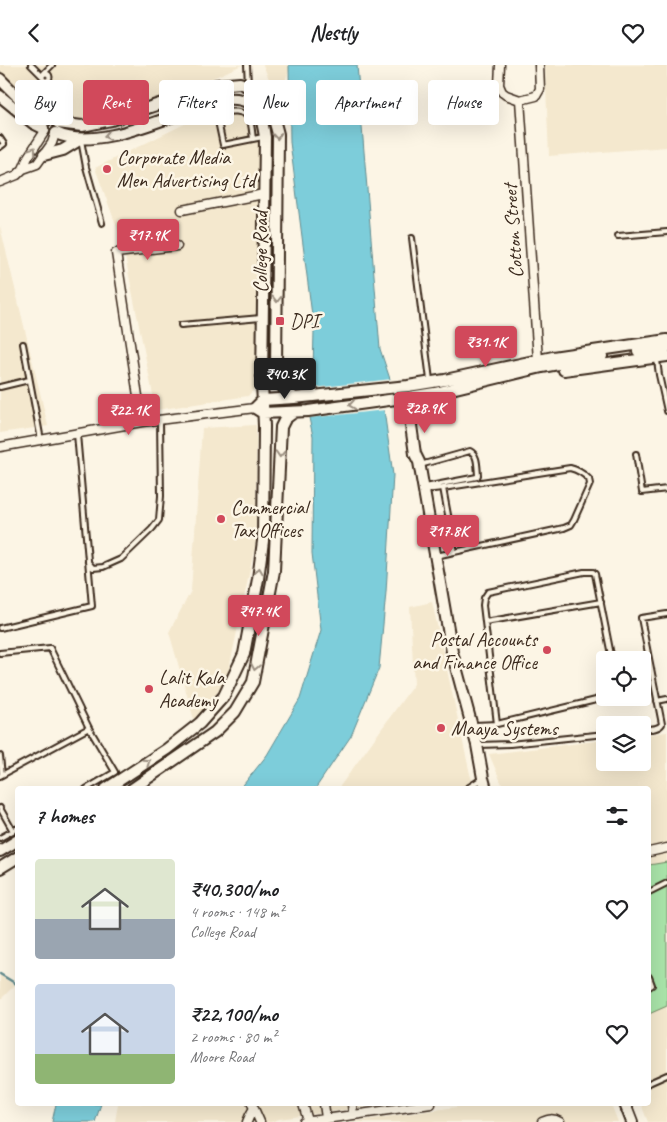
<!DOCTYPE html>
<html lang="en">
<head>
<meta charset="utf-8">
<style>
  :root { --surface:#fff; --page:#f6f6f6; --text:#202124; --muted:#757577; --accent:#d1495b }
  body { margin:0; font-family:Caveat,sans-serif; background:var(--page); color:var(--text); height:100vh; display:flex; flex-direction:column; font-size:19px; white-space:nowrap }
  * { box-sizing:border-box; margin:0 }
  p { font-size:16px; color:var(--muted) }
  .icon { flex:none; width:28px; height:28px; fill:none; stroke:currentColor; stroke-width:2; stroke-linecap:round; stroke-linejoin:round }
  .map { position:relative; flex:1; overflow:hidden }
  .side { position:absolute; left:15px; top:721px; width:636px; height:320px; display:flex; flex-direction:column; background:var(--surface); border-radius:5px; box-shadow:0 5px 20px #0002 }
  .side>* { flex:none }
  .top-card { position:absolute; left:15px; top:15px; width:638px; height:45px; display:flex; gap:10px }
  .tools { position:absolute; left:596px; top:586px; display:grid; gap:10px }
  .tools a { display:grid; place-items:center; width:55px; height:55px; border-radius:5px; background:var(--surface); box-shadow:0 5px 20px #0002; font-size:25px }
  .price { position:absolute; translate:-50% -42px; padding:0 11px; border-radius:5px; background:var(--accent); color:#fff; font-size:16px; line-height:32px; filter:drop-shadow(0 1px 2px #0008) }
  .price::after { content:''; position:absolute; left:50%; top:30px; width:15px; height:11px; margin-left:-8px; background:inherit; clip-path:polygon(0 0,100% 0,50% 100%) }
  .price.current { background:#222; color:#fff }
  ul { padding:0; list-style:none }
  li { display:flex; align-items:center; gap:15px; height:125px; padding:0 20px }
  li span { display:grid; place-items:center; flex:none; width:140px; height:100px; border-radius:5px; color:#555 }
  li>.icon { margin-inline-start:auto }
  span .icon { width:60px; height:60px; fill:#fffc; stroke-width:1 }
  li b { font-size:21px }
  h2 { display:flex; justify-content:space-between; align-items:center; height:60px; padding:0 20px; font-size:21px }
  .chip { padding:0 18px; border-radius:5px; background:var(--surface); box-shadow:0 5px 20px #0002; font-size:18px; line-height:45px }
  .chip.current { background:var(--accent); color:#fff }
  header { display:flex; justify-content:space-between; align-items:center; height:65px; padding:0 20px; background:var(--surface); font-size:22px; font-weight:800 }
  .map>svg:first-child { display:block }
  .built { fill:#f4e8ce }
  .green { fill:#a9e4a9; stroke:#728764 }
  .water { fill:#7dcdda; stroke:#638c8f }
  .pier { fill:#fcf5e5 }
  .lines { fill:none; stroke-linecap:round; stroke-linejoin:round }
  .stream { stroke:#638c8f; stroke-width:2.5 }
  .lane-casing { stroke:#3b2a1e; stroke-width:8 }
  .street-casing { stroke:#3b2a1e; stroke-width:11 }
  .secondary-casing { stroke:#3b2a1e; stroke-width:14 }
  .lane { stroke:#fcf5e5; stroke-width:4 }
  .street { stroke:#fcf5e5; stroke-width:8 }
  .secondary { stroke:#fcf5e5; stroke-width:10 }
  .oneway { stroke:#9c9082 }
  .poi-dot { fill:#d1495b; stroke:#fcf5e5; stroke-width:2 }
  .labels { text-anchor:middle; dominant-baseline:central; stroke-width:5; stroke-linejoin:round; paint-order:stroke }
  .poi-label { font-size:20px; fill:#3b2a1e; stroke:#fcf5e5; text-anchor:start }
  .street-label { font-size:20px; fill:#3b2a1e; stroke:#fcf5e5 }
</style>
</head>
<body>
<header><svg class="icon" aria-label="back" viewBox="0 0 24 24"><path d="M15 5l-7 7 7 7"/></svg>Nestly<svg class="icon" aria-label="heart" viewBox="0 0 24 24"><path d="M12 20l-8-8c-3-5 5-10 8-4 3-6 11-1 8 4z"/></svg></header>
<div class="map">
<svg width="667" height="1057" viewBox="0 0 667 1057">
  <rect width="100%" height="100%" fill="#fcf5e5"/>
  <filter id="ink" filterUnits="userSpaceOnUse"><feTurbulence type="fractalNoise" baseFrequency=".02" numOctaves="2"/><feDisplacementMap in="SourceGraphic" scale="10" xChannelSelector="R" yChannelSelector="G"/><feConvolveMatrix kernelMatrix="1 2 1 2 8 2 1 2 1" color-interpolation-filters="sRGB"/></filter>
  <g filter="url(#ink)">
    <!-- built -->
    <path class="built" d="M0 0H242L115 57 79 60 50 51 23 33 0 9Z
      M263 0H289L290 3 278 35Z
      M545 0H667V82L549 91Z
      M229 44 243 45 255 54 260 65 255 323 248 331 156 345 122 176 95 103 211 46Z
      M0 161 48 361 0 368Z
      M256 360V476L227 614 195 658 169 567 191 526 202 363Z
      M432 537 470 709 475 724H338L414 619 410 542Z
      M667 667V797L649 800V724H504L489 689 605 675V698H642L643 670Z
      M0 910 15 920 0 935Z
      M667 941V1057H648L641 1039H649V949Z
      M118 1039H387L279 1054 271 1057H115Z
      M477 1039H611L618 1057H351Z"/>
    <!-- green -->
    <path class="green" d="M667 797V941L649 949V800Z"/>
    <!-- water -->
    <path class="water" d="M289 0H357L380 284 390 314 384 345 393 410 386 527 379 603 351 671 315 724H240L267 690 300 634 321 565 312 488 313 371 309 353 305 324C306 318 311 312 313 306L314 266 290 77Z
      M56 1039H101L95 1057H52Z"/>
    <!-- pier -->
    <path class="pier" d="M392 314 386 345 309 353 305 324Z"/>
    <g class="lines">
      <!-- stream -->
      <path class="stream" d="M0 909 18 920"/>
      <!-- lane casing -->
      <g class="lane-casing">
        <path id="lane" d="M31 0 42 11
          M247 0 248 19
          M44 8 52 0
          M42.5 12a3.5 3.5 0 1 1 7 0a3.5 3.5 0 1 1-7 0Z
          M45 16 48 54
          M214 37 223 80 263 72
          M217 48C226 47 242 43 249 53 252 59 252 68 253 74
          M0 73 4 79 0 82
          M81 75 86 102 102 158
          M618 171 667 167
          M412 173 430 315
          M181 260 261 253
          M23 279 41 375
          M657 295 659 310 667 346
          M0 322 29 315
          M636 389 642 427 667 424
          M420 400 470 386C478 390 477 401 478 410L477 412 425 422
          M424 425 443 423 454 482 451 487
          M436 491 564 463 571 460 574 455 590 419 589 414C583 408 578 405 570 403L443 423
          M88 497 93 503 103 502 121 494 152 464 159 455 161 431 160 355
          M485 557 601 537
          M0 563 92 541 77 369
          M0 588 50 583 89 663 115 707 86 724
          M657 636 667 634
          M497 659 483 540 484 533 488 527 584 507H593L595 509 612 595
          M474 660 497 659 596 635 605 628
          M642 664C649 664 658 665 662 659L641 553 667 549
          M479 680 510 679 605 669
          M0 691 2 710
          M0 711 89 663
          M466 724 483 713
          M0 743 13 766
          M0 773 18 763
          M649 827 667 818
          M649 912 652 920 649 922
          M649 1018 667 1010"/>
      </g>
      <!-- street casing -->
      <g class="street-casing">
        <path id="street" d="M500 0 499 20 502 27 506 30 520 35 536 31 540 24 539 0
          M520 35 538 295
          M23 104 37 99 52 78 55 69
          M0 117 17 110 23 104 28 92 45 66
          M182 145 264 129
          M142 357 116 188 177 181
          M0 382 142 357 255 343
          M649 787 667 783
          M252 1039 260 1057
          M303 1039 308 1056
          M324 1039 326 1053
          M352 1039 353 1050
          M247 1057 250 1050 254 1043
          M304 1057 431 1039
          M542 1057C549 1054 553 1053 560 1057"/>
      </g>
      <!-- secondary casing -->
      <g class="secondary-casing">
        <path id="secondary" d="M0 14 17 31 47 55
          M0 31 33 58 43 63
          M58 58 82 61 111 55 217 20 240 18 258 26 271 43 278 69 276 305 281 320 294 333 408 321 445 315 553 292 667 275
          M56 68C92 86 157 56 193 44 211 38 231 28 249 38 261 45 263 59 265 72L262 318 264 361 263 476 258 514 244 589 224 631 200 658 167 684 106 724
          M44 90 63 85 81 74
          M638 286 667 282
          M564 305 667 291
          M294 333 263 335 255 343 263 348 308 346 396 334 435 328 542 302 602 291
          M411 340 409 346 415 389 419 397 452 587 477 680 483 713 486 724
          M416 353 423 338 434 329
          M132 724 215 667 235 647 253 617 274 506 281 362 285 354 294 347
          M0 786 18 775
          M0 803 18 792
          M625 1039 632 1057"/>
      </g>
      <!-- lane -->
      <use href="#lane" class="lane"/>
      <!-- street -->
      <use href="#street" class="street"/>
      <!-- secondary -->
      <use href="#secondary" class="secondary"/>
    </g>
    <!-- one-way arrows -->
    <defs><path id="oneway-chevron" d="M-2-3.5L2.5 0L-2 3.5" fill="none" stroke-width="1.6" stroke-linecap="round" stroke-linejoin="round" transform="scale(1.25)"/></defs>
    <g class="oneway">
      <use href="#oneway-chevron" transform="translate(107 71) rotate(170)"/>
      <use href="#oneway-chevron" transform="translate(277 71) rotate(85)"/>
      <use href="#oneway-chevron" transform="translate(33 85) rotate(-56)"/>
      <use href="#oneway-chevron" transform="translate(277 234) rotate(90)"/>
      <use href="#oneway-chevron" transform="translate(352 340) rotate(172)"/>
      <use href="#oneway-chevron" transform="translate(280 389) rotate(93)"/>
      <use href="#oneway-chevron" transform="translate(259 506) rotate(-82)"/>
      <use href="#oneway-chevron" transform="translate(255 602) rotate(101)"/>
      <use href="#oneway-chevron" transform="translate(147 697) rotate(-34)"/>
    </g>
  </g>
  <!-- markers -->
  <g class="poi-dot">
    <circle cx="107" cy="104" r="5"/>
    <rect x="275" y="251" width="10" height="10" rx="2.5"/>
    <circle cx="221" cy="454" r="5"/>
    <circle cx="547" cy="585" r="5"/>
    <circle cx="149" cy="624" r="5"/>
    <circle cx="441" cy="663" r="5"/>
  </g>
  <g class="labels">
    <!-- poi labels -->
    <g class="poi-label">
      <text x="117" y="92">Corporate Media<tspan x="117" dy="23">Men Advertising Ltd</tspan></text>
      <text x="290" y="256">DPI</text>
      <text x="231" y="442">Commercial<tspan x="231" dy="23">Tax Offices</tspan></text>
      <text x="537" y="574" text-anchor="end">Postal Accounts<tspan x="537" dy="23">and Finance Office</tspan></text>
      <text x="159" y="612">Lalit Kala<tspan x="159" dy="23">Academy</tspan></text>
      <text x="451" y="663">Maaya Systems</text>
    </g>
    <!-- street labels -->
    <g class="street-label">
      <text transform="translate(513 166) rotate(-94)">Cotton Street</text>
      <text transform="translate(260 187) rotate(-90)">College Road</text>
    </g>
  </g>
</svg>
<div class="tools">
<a><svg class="icon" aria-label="locate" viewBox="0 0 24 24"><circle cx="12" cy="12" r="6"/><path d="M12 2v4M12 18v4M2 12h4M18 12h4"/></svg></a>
<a><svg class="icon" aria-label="layers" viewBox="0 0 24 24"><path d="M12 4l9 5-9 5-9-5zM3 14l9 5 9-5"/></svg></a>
</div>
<b class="price" style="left:148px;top:196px">₹17.9K</b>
<b class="price" style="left:486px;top:303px">₹31.1K</b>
<b class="price current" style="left:285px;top:335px">₹40.3K</b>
<b class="price" style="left:425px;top:369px">₹28.9K</b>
<b class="price" style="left:129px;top:371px">₹22.1K</b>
<b class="price" style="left:448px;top:492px">₹17.8K</b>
<b class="price" style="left:259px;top:572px">₹47.4K</b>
<div class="top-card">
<a class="chip">Buy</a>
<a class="chip current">Rent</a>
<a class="chip">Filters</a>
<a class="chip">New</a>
<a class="chip">Apartment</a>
<a class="chip">House</a>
</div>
<section class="side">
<h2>7 homes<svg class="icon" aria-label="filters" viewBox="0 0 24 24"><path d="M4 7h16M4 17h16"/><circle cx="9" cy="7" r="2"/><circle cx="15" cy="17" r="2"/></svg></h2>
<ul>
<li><span style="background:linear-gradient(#dfe7d0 60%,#9aa5b1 0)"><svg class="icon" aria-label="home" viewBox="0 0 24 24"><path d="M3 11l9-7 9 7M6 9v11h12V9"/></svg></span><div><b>₹40,300/mo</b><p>4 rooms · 148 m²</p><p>College Road</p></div><svg class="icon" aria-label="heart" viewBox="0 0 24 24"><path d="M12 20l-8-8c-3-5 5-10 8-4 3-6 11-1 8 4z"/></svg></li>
<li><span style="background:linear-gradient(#c9d6e8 70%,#8fb573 0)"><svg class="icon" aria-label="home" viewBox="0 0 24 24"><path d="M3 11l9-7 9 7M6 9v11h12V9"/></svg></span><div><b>₹22,100/mo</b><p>2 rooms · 80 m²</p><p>Moore Road</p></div><svg class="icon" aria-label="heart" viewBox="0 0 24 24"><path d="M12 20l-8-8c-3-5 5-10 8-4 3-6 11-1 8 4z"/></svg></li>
</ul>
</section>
</div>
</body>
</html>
